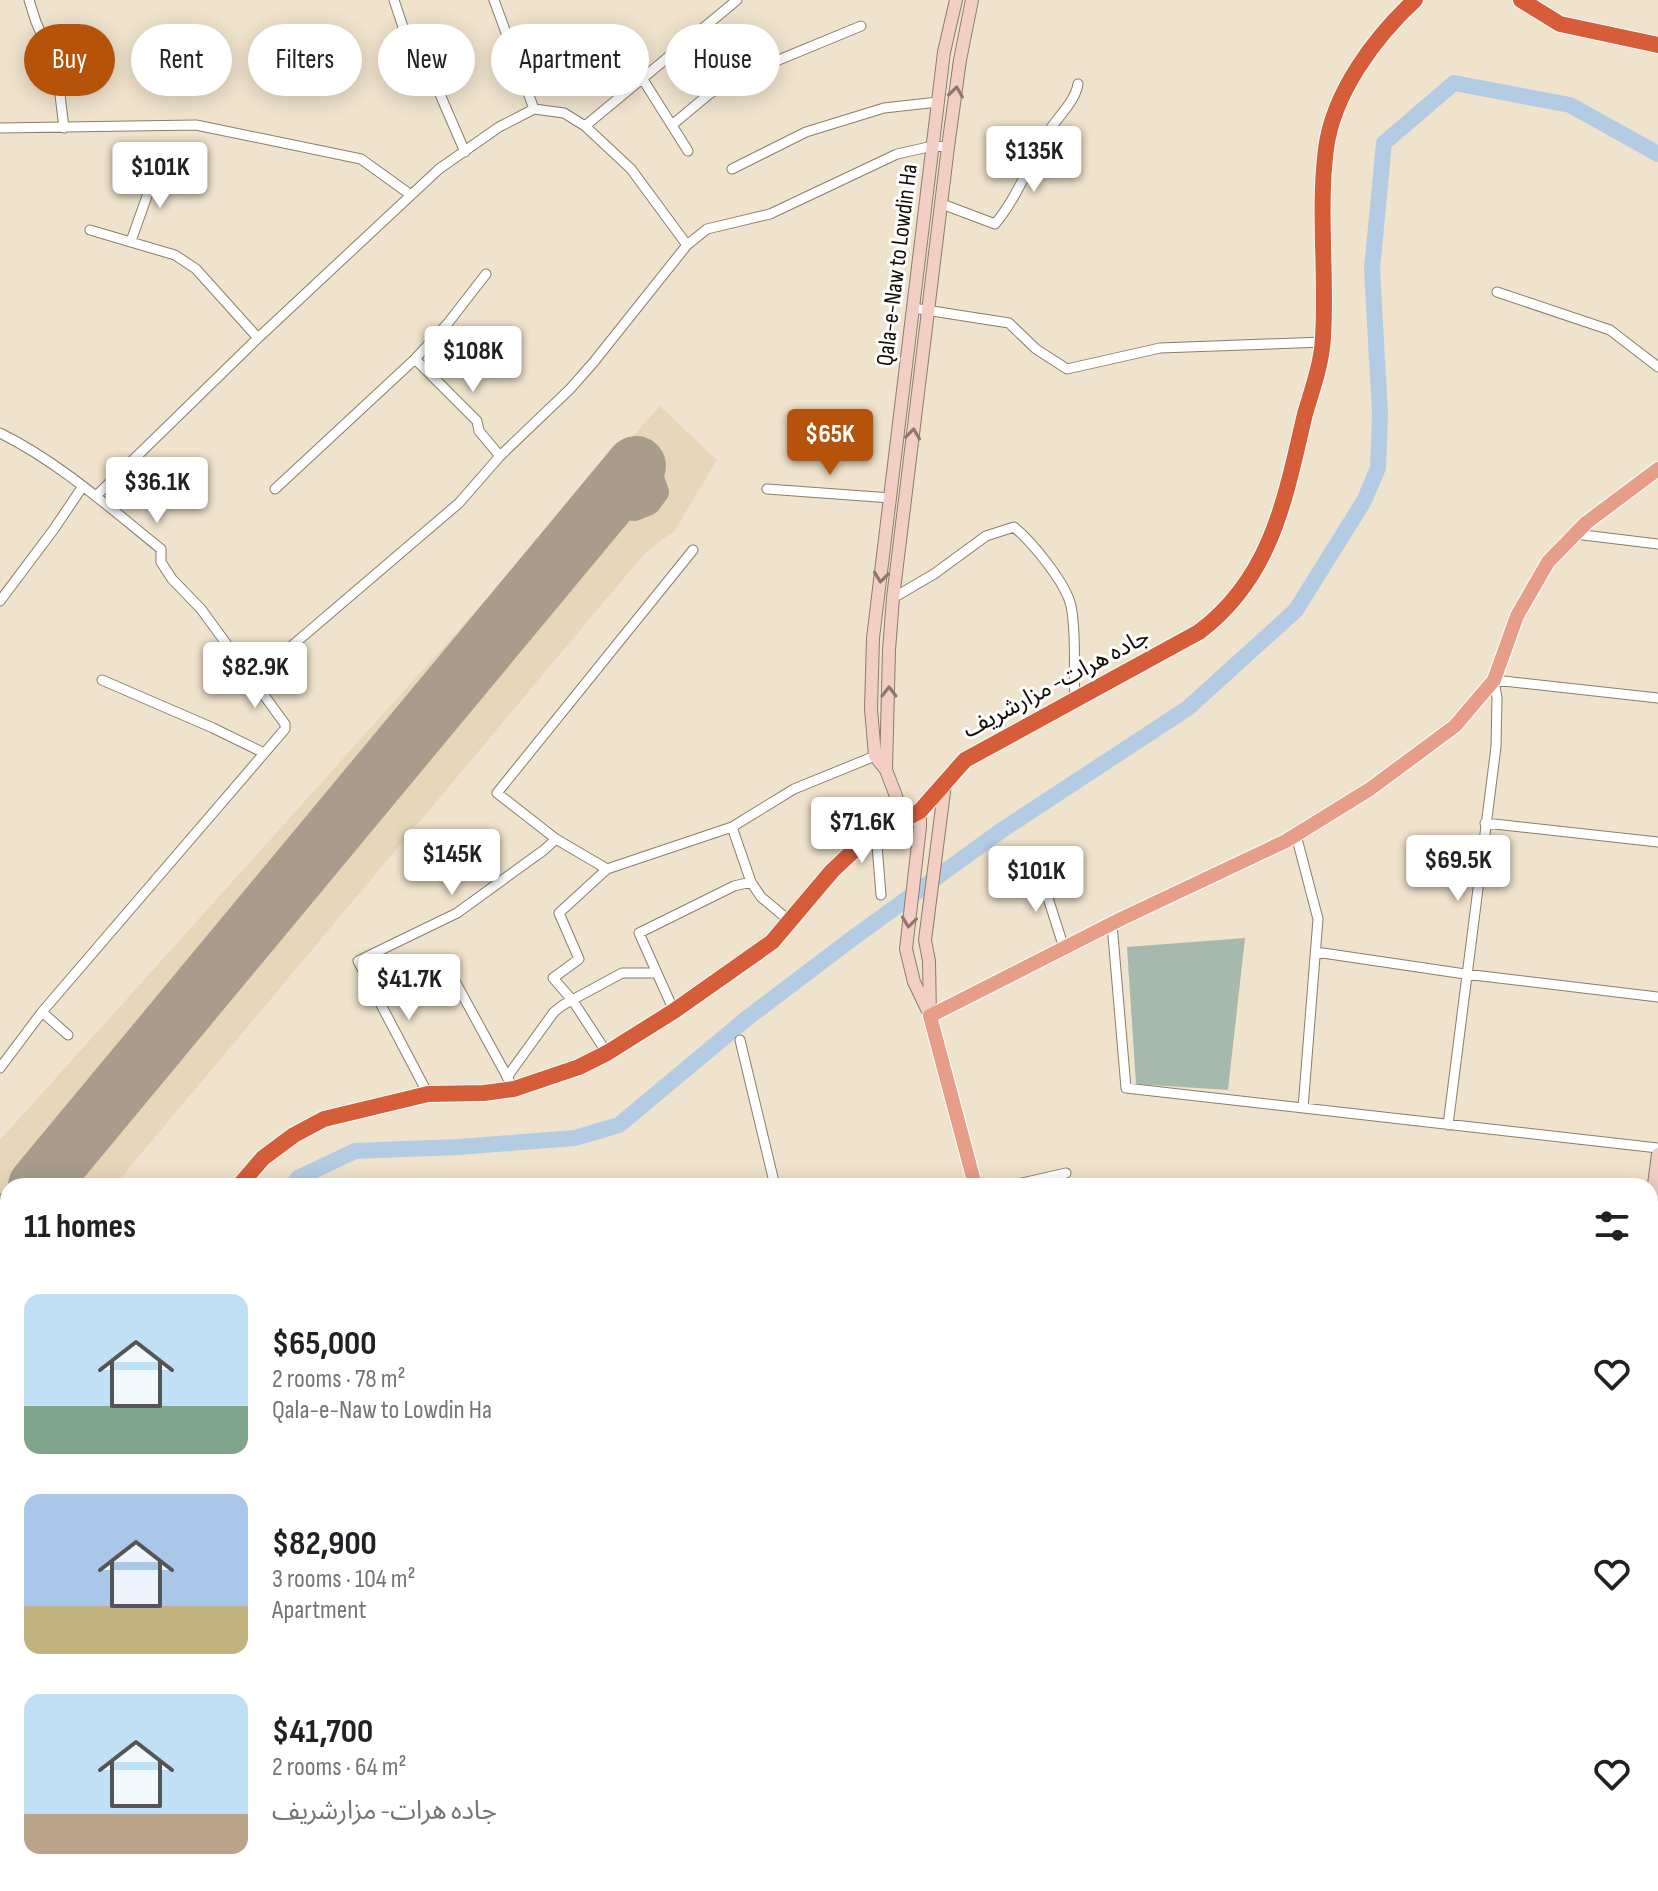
<!DOCTYPE html>
<html lang="en">
<head>
<meta charset="utf-8">
<style>
  :root { --surface:#fff; --page:#f2f2f2; --text:#202124; --muted:#757577; --accent:#b45309 }
  body { margin:0; font-family:"Sofia Sans Condensed","Noto Sans Arabic",sans-serif; background:var(--page); color:var(--text); height:100vh; display:flex; flex-direction:column; font-size:30px; white-space:nowrap }
  * { box-sizing:border-box; margin:0 }
  p { font-size:26px; color:var(--muted) }
  .icon { flex:none; width:44px; height:44px; fill:none; stroke:currentColor; stroke-width:2; stroke-linecap:round; stroke-linejoin:round }
  .map { position:relative; flex:1; overflow:hidden }
  .drawer { position:absolute; left:0px; top:1178px; width:1658px; height:714px; display:flex; flex-direction:column; background:var(--surface); border-radius:24px 24px 0 0; box-shadow:0 4px 20px #0003 }
  .drawer>* { flex:none }
  .top-card { position:absolute; left:24px; top:24px; width:800px; height:72px; display:flex; gap:16px }
  .price { position:absolute; translate:-50% -68px; padding:0 18px; border-radius:8px; background:#fff; color:#222; font-size:26px; line-height:52px; filter:drop-shadow(0 2px 4px #0008) }
  .price::after { content:''; position:absolute; left:50%; top:48px; width:24px; height:18px; margin-left:-12px; background:inherit; clip-path:polygon(0 0,100% 0,50% 100%) }
  .price.selected { background:var(--accent); color:#fff }
  ul { padding:0; list-style:none }
  li { display:flex; align-items:center; gap:24px; height:200px; padding:0 24px }
  li span { display:grid; place-items:center; flex:none; width:224px; height:160px; border-radius:16px; color:#555 }
  li>.icon { margin-inline-start:auto }
  span .icon { width:96px; height:96px; fill:#fffc; stroke-width:1 }
  li b { font-size:34px }
  h2 { display:flex; justify-content:space-between; align-items:center; height:96px; padding:0 24px; font-size:34px }
  .tag { padding:0 28px; border-radius:36px; background:var(--surface); box-shadow:0 4px 20px #0003; font-size:28px; line-height:72px }
  .tag.selected { background:var(--accent); color:#fff }
  .map>svg:first-child { display:block }
  .built { fill:#e7d7ba }
  .green { fill:#a7b8ac }
  .lines { fill:none; stroke-linecap:round; stroke-linejoin:round }
  .river { stroke:#b4cce3; stroke-width:16 }
  .taxiway { stroke:#a89d8c; stroke-width:24 }
  .runway { stroke:#a89d8c; stroke-width:60 }
  .street-casing { stroke:#897e6a; stroke-width:11 }
  .secondary-casing { stroke:#897e6a; stroke-width:14 }
  .primary-casing { stroke:#fff; stroke-width:16 }
  .highway-casing { stroke:#fff; stroke-width:18 }
  .street { stroke:#fff; stroke-width:9 }
  .secondary { stroke:#f2cec4; stroke-width:12 }
  .primary { stroke:#e69e89; stroke-width:14 }
  .highway { stroke:#d55d3a; stroke-width:16 }
  .oneway { stroke:#8d776e }
  .labels { text-anchor:middle; dominant-baseline:central; stroke-width:6; stroke-linejoin:round; paint-order:stroke }
  .street-label { font-size:24px; fill:#120d06; stroke:#fff }
</style>
</head>
<body>
<div class="map">
<svg width="1658" height="1891" viewBox="0 0 1658 1891">
  <rect width="100%" height="100%" fill="#f0e3cd"/>
  <!-- built -->
  <path class="built" d="M660 406 717 460 675 530 645 553 114 1186H8V1398L0 1409V1140Z"/>
  <!-- green -->
  <path class="green" d="M1245 938 1228 1090 1136 1084 1127 947Z"/>
  <g class="lines">
    <!-- river -->
    <path class="river" d="M292 1186 298 1178 355 1151 458 1147 575 1138 619 1125 746 1019 853 938 1002 830 1188 708 1296 610 1364 501 1378 468 1380 414 1372 269 1384 143 1454 83 1570 105 1658 154
      M0 1796 8 1789"/>
    <!-- taxiway -->
    <path class="taxiway" d="M611 497 622 506 634 509 649 503 657 492 652 478 636 466"/>
    <!-- runway -->
    <path class="runway" d="M38 1186 636 466
      M0 1232 8 1222"/>
    <!-- street casing -->
    <g class="street-casing">
      <path id="street" d="M29 0 36 22 57 70 64 128
        M394 0 412 54 439 92 465 152
        M494 0 534 109
        M642 78 688 151
        M672 125 708 95 730 80 861 26
        M585 126 737 0
        M0 128 196 125 361 159 411 195
        M732 169 806 132 884 108 938 102
        M942 204 995 224C1018 196 1030 162 1049 131 1059 115 1075 102 1078 84
        M90 230 175 255 196 269 258 338
        M131 241 157 168
        M1497 292 1610 330 1658 367
        M913 308 1009 323 1036 349 1067 369 1160 348 1323 342
        M415 359 477 421 479 431 500 456
        M0 433C59 462 110 508 161 549V562L172 579 201 609 285 724V729L42 1012 0 1068
        M275 489 415 359 448 323 486 274
        M767 489 891 498
        M96 496 258 338 439 169 499 127 534 109 564 113 585 126 631 169 687 245
        M1575 534 1658 544
        M693 550 497 793 556 839 607 869 732 827 751 882 761 897 791 922
        M893 598 934 574 986 536 1014 527C1032 542 1066 583 1071 606 1077 636 1073 668 1075 699
        M0 601 54 529 83 486
        M253 679 459 503 500 456 570 389 593 363 687 245 707 229 770 214 897 154 933 146 948 147
        M102 680 213 728 264 753
        M1485 823 1658 842
        M732 827 794 789 875 756
        M876 833 881 895
        M1296 835 1318 919 1303 1108
        M607 869 559 913 579 959 553 978 573 1001 607 1053
        M1039 870 1064 948
        M1112 924 1126 1088 1658 1148
        M1316 952 1465 974 1658 997
        M451 974 509 1080
        M674 1011 639 933 734 886 751 882
        M42 1012 68 1035
        M740 1040 775 1186
        M507 1077 554 1012 563 1005 622 973H657
        M428 1094 358 961 457 913 544 850 556 839
        M1448 1125 1496 747 1497 698 1494 680 1658 698
        M1009 1186 1066 1173
        M1650 1586 1658 1585
        M1650 1697 1658 1692
        M263 1884 345 1891
        M1079 1884 1110 1891
        M37 1891 38 1884
        M488 1891 489 1884
        M780 1891 792 1884"/>
    </g>
    <!-- secondary casing -->
    <g class="secondary-casing">
      <path id="secondary" d="M886 770 889 650 893 598 948 147 960 60 972 0
        M920 811V827L906 949 914 982 927 1009
        M904 817 886 770 875 756 871 709 873 638 944 52 956 0
        M930 1016 929 961 925 940 945 784
        M1650 1215 1658 1154
        M1650 1302 1658 1241
        M1650 1320 1658 1321
        M1650 1736 1658 1751
        M950 1884 957 1891"/>
    </g>
    <!-- primary casing -->
    <g class="primary-casing">
      <path id="primary" d="M975 1185 930 1016 1121 919 1286 841 1370 789 1455 726 1494 680 1517 616 1548 562 1586 523 1658 469"/>
    </g>
    <!-- highway casing -->
    <g class="highway-casing">
      <path id="highway" d="M1521 0 1560 24 1658 45
        M239 1186 263 1158 294 1135 324 1119 428 1094 484 1093 514 1089 579 1067 607 1053 674 1011 772 942 832 871 865 840 920 811 965 760 1199 632C1272 577 1285 499 1305 414 1312 390 1322 363 1323 337 1327 275 1318 211 1326 149 1333 93 1375 37 1415 0
        M0 1598 8 1593"/>
    </g>
    <!-- street -->
    <use href="#street" class="street"/>
    <!-- secondary -->
    <use href="#secondary" class="secondary"/>
    <!-- primary -->
    <use href="#primary" class="primary"/>
    <!-- highway -->
    <use href="#highway" class="highway"/>
  </g>
  <!-- one-way arrows -->
  <defs><path id="oneway-chevron" d="M-2-3.5L2.5 0L-2 3.5" fill="none" stroke-width="1.6" stroke-linecap="round" stroke-linejoin="round" transform="scale(2)"/></defs>
  <g class="oneway">
    <use href="#oneway-chevron" transform="translate(956 92) rotate(-82)"/>
    <use href="#oneway-chevron" transform="translate(913 434) rotate(-83)"/>
    <use href="#oneway-chevron" transform="translate(881 577) rotate(97)"/>
    <use href="#oneway-chevron" transform="translate(889 692) rotate(-90)"/>
    <use href="#oneway-chevron" transform="translate(909 922) rotate(97)"/>
  </g>
  <g class="labels">
    <!-- street labels -->
    <g class="street-label">
      <text transform="translate(897 265) rotate(-83)">Qala-e-Naw to Lowdin Ha</text>
      <text transform="translate(1056 683) rotate(-28)">جاده هرات- مزارشریف</text>
    </g>
  </g>
</svg>
<b class="price" style="left:1034px;top:194px">$135K</b>
<b class="price" style="left:160px;top:210px">$101K</b>
<b class="price" style="left:473px;top:394px">$108K</b>
<b class="price selected" style="left:830px;top:477px">$65K</b>
<b class="price" style="left:157px;top:525px">$36.1K</b>
<b class="price" style="left:255px;top:710px">$82.9K</b>
<b class="price" style="left:862px;top:865px">$71.6K</b>
<b class="price" style="left:452px;top:897px">$145K</b>
<b class="price" style="left:1458px;top:903px">$69.5K</b>
<b class="price" style="left:1036px;top:914px">$101K</b>
<b class="price" style="left:409px;top:1022px">$41.7K</b>
<div class="top-card">
<a class="tag selected">Buy</a>
<a class="tag">Rent</a>
<a class="tag">Filters</a>
<a class="tag">New</a>
<a class="tag">Apartment</a>
<a class="tag">House</a>
</div>
<section class="drawer">
<h2>11 homes<svg class="icon" aria-label="filters" viewBox="0 0 24 24"><path d="M4 7h16M4 17h16"/><circle cx="9" cy="7" r="2"/><circle cx="15" cy="17" r="2"/></svg></h2>
<ul>
<li><span style="background:linear-gradient(#bfe0f5 70%,#7fa58c 0)"><svg class="icon" aria-label="home" viewBox="0 0 24 24"><path d="M3 11l9-7 9 7M6 9v11h12V9"/></svg></span><div><b>$65,000</b><p>2 rooms · 78 m²</p><p>Qala-e-Naw to Lowdin Ha</p></div><svg class="icon" aria-label="heart" viewBox="0 0 24 24"><path d="M12 20l-8-8c-3-5 5-10 8-4 3-6 11-1 8 4z"/></svg></li>
<li><span style="background:linear-gradient(#a9c7e8 70%,#c2b280 0)"><svg class="icon" aria-label="home" viewBox="0 0 24 24"><path d="M3 11l9-7 9 7M6 9v11h12V9"/></svg></span><div><b>$82,900</b><p>3 rooms · 104 m²</p><p>Apartment</p></div><svg class="icon" aria-label="heart" viewBox="0 0 24 24"><path d="M12 20l-8-8c-3-5 5-10 8-4 3-6 11-1 8 4z"/></svg></li>
<li><span style="background:linear-gradient(#bfe0f5 75%,#b9a48a 0)"><svg class="icon" aria-label="home" viewBox="0 0 24 24"><path d="M3 11l9-7 9 7M6 9v11h12V9"/></svg></span><div><b>$41,700</b><p>2 rooms · 64 m²</p><p>جاده هرات- مزارشریف</p></div><svg class="icon" aria-label="heart" viewBox="0 0 24 24"><path d="M12 20l-8-8c-3-5 5-10 8-4 3-6 11-1 8 4z"/></svg></li>
</ul>
</section>
</div>
</body>
</html>
